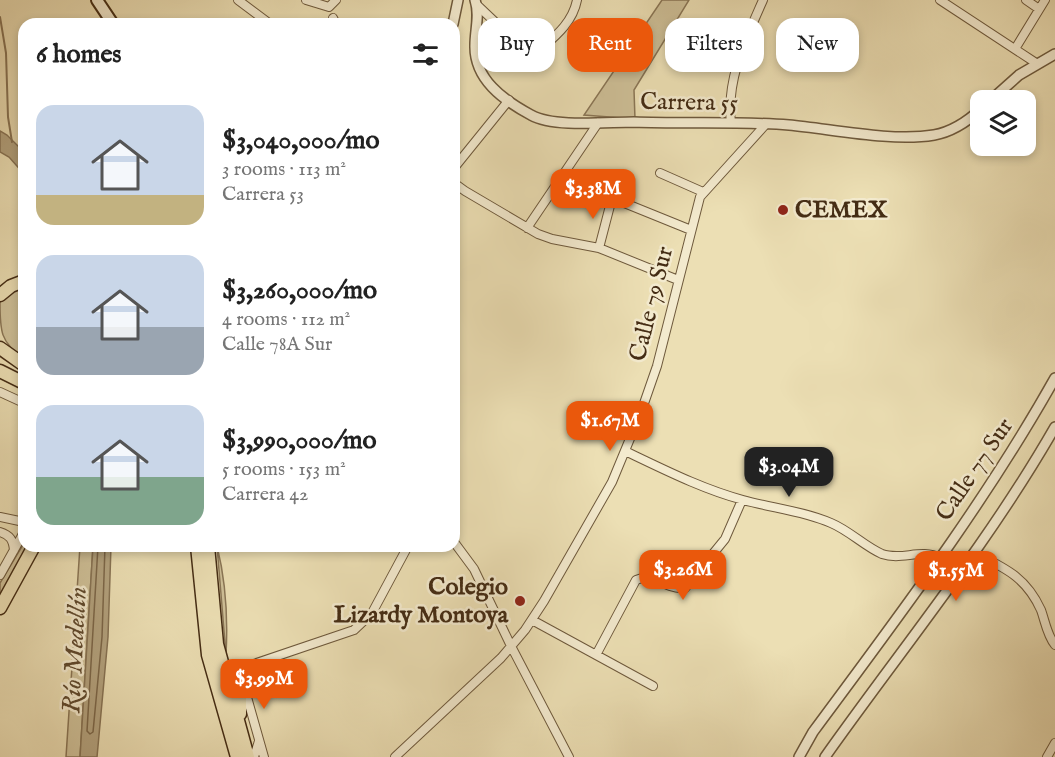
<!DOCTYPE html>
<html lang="en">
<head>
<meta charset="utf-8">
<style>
  :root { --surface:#fff; --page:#f6f6f6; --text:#222; --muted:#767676; --accent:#ea580c }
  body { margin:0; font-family:"IM FELL English",serif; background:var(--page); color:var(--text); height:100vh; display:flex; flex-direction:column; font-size:22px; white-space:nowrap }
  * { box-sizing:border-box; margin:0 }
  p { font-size:20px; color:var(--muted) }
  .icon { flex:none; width:33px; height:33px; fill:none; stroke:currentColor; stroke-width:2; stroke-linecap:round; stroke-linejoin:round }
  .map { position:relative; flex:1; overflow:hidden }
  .side { position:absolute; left:18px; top:18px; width:442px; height:534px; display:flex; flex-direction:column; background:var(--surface); border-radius:18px; box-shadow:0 3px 9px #0003 }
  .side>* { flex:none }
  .top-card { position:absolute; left:478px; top:18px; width:486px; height:54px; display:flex; gap:12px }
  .buttons { position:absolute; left:970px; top:90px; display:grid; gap:12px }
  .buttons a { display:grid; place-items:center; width:66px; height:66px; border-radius:12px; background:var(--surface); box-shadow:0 3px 9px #0003; font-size:30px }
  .price { position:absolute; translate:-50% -51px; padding:0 14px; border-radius:12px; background:var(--accent); color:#fff; font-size:20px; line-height:39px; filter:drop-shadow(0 2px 3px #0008) }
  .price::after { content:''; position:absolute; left:50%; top:36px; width:18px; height:14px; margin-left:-9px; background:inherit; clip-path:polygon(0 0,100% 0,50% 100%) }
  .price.selected { background:#222; color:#fff }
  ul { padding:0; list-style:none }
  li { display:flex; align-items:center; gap:18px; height:150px; padding:0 18px }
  li span { display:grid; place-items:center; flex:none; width:168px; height:120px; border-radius:18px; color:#555 }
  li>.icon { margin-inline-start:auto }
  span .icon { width:72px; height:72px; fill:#fffc; stroke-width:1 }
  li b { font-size:26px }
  h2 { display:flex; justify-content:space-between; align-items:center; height:72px; padding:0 18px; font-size:26px }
  .pill { padding:0 21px; border-radius:18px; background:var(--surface); box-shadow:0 3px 9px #0003; font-size:21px; line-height:54px }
  .pill.selected { background:var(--accent); color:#fff }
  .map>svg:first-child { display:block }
  .green { fill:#cfc199; stroke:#8a7656; stroke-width:1.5 }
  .water { fill:#b3a27e; stroke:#877354; stroke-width:1.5 }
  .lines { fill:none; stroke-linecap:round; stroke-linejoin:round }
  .shore { stroke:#7c6749; stroke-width:1.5 }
  .stream { stroke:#877354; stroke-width:2 }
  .minor-casing { stroke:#6e593c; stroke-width:10 }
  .tertiary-casing { stroke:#6e593c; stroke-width:12 }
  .secondary-casing { stroke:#442c14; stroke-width:14 }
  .trunk-casing { stroke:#442c14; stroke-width:15 }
  .minor { stroke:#f3eace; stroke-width:8 }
  .tertiary { stroke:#f3eace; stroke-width:9 }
  .secondary { stroke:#f3eace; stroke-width:10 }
  .trunk { stroke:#ecdfb4; stroke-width:12 }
  .poi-dot { fill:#8f2418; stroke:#f3eace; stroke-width:2 }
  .labels { text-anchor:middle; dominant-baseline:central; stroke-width:5; stroke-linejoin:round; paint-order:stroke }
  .street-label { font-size:24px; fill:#442c14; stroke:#f3eace }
  .poi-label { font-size:24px; font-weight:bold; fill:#442c14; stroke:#f3eace; text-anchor:start }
  .water-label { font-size:26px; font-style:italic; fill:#604a2e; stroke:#f3eace }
</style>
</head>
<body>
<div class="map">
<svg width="1055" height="757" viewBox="0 0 1055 757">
  <rect width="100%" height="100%" fill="#ecdfb4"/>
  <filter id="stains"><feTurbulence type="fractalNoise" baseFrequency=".00333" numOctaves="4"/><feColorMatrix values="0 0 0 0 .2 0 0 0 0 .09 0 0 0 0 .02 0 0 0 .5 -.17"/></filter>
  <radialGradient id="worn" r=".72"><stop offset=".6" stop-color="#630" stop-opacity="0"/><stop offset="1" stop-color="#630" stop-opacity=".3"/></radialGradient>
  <!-- green -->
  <path class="green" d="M662 0H689L634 90 635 119 584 115Z
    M24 285V357C0 344 0 329 0 303L1 300Z
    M24 543V546H29L0 599V583Z
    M80 546H93L80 757H66Z
    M217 546C226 582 228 619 226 655Z"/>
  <!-- water -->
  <path class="water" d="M0 131 7 135 24 152V174L9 157 0 152Z
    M93 546H111L108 637 97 757H80Z"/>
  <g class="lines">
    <!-- shore -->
    <path class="shore" d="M98 546 87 731 90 734 93 732 102 637 105 546"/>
    <!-- stream -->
    <path class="stream" d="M0 17 6 53 8 117 12 142"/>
    <!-- minor casing -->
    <g class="minor-casing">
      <path id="minor" d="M238 0 270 24
        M306 0 329 7 336 0
        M940 0 1036 63
        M1026 0 1039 9
        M477 5 532 57C550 40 572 26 577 0
        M333 18 336 24
        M1015 49 1045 0
        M731 123C726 79 746 39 763 0
        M454 168 509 100
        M660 173 703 192
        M454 183 465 191 538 234 552 239 599 248 678 280
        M527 228 598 123
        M599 248 612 198 691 230
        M0 392 24 403
        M625 451C663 469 702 489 743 500 772 508 804 511 831 523 850 531 864 546 882 554 902 561 921 548 940 558
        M0 517 24 522
        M0 532C10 535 13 540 14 550
        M454 542 474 569 511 646 569 757
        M975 553C1005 568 1026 577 1041 610 1045 621 1047 635 1055 645
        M0 575 24 532
        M532 620 653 686
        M596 655 636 580 648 576C659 581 673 590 685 588L725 539 742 500
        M239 669 264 757
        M230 672 354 630 372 613 408 546
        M254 757 259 741
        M395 757 501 658 525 630 544 601 612 482 641 412 657 366 700 197 766 124
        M1047 757 1055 743"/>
    </g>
    <!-- tertiary casing -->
    <g class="tertiary-casing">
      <path id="tertiary" d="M475 0C480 15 475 30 475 45 474 79 503 100 531 115 554 128 607 122 634 122 686 124 737 121 789 125 832 129 892 142 934 135 951 132 968 121 981 109
        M453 24 458 0
        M991 100 1019 75 1055 54
        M799 757 813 732C898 617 985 503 1055 378
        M825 757C903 647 988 544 1055 427"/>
    </g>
    <!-- secondary casing -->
    <g class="secondary-casing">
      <path id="secondary" d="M97 0 113 24"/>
    </g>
    <!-- trunk casing -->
    <g class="trunk-casing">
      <path id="trunk" d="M0 295 11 286 24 281
        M0 348 24 365
        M0 371 24 383
        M197 546 208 655 237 757
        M208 546 217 644 248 757
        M0 608 34 546
        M232 671 240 698V714"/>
    </g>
    <!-- minor -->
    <use href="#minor" class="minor"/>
    <!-- tertiary -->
    <use href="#tertiary" class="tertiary"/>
    <!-- secondary -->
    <use href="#secondary" class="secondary"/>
    <!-- trunk -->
    <use href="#trunk" class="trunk"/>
  </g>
  <!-- markers -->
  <g class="poi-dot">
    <circle cx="783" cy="210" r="6"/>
    <circle cx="520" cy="601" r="6"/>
  </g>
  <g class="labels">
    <!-- street labels -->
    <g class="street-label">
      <text transform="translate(689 103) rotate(1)">Carrera 55</text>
      <text transform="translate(652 304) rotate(-76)">Calle 79 Sur</text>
      <text transform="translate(975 470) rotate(-56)">Calle 77 Sur</text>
    </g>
    <!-- poi labels -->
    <g class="poi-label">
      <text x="795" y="210">CEMEX</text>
      <text x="508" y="587" text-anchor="end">Colegio<tspan x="508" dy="28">Lizardy Montoya</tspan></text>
    </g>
    <!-- water labels -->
    <g class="water-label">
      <text transform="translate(75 650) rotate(-87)">Río Medellín</text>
    </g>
  </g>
  <rect width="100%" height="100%" filter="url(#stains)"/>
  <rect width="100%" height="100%" fill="url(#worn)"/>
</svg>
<div class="buttons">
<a><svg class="icon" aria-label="layers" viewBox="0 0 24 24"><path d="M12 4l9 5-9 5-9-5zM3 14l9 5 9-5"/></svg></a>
</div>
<b class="price" style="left:593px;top:220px">$3.38M</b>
<b class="price" style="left:610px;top:452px">$1.67M</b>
<b class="price selected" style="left:789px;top:498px">$3.04M</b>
<b class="price" style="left:683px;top:601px">$3.26M</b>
<b class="price" style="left:956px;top:602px">$1.55M</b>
<b class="price" style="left:264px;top:710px">$3.99M</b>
<div class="top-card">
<a class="pill">Buy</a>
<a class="pill selected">Rent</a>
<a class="pill">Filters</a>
<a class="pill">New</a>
</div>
<section class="side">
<h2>6 homes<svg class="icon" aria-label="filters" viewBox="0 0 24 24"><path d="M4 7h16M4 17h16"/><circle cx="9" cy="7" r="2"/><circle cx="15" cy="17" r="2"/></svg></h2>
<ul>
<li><span style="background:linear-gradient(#c9d6e8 75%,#c2b280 0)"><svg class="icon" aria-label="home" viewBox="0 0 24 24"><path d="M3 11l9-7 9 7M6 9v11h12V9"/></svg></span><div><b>$3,040,000/mo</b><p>3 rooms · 113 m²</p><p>Carrera 53</p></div></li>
<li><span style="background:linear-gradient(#c9d6e8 60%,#9aa5b1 0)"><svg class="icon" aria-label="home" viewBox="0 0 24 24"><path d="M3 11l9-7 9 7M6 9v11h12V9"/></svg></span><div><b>$3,260,000/mo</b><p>4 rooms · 112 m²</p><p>Calle 78A Sur</p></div></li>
<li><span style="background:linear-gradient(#c9d6e8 60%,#7fa58c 0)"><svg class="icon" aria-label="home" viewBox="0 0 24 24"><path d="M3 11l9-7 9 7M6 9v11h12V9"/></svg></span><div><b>$3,990,000/mo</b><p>5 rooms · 153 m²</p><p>Carrera 42</p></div></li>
</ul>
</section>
</div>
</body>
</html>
